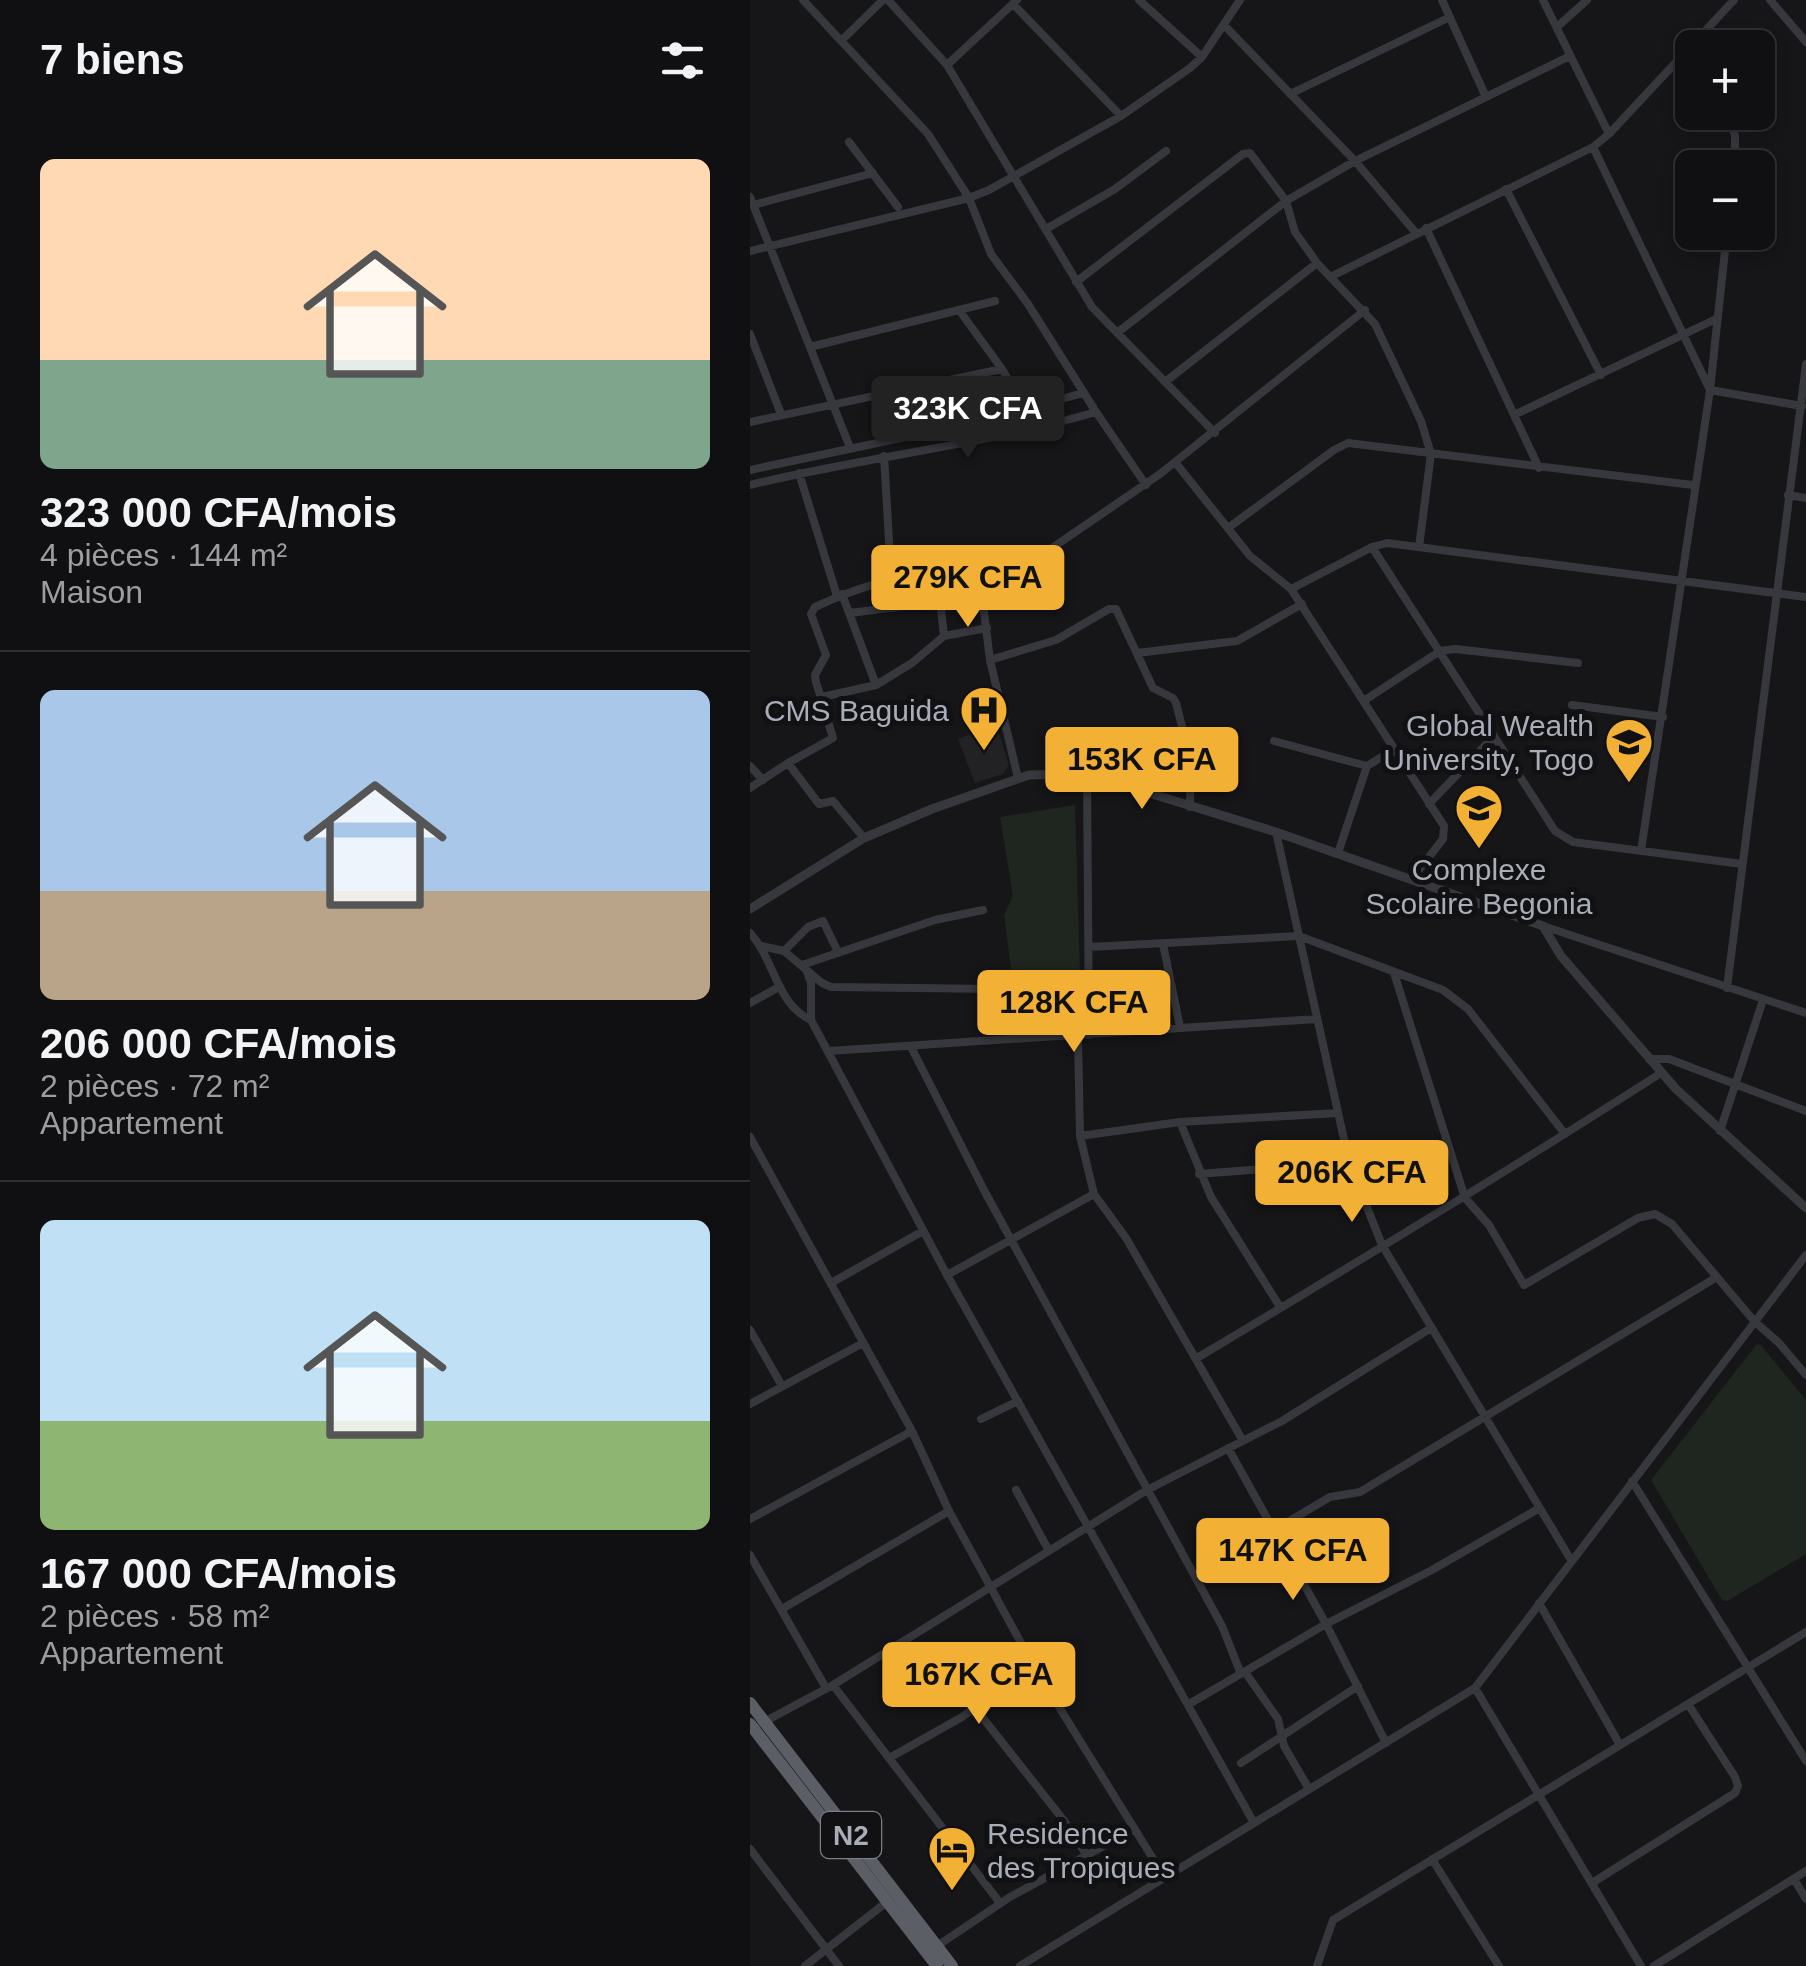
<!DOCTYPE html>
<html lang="fr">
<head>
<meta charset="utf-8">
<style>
  :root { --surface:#101012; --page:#1e1e20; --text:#f1f3f6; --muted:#9c9d9f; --line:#303032; --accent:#f2b134 }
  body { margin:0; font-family:Arial,sans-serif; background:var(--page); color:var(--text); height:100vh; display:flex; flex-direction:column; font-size:38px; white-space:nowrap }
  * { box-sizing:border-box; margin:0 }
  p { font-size:32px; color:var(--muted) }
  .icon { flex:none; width:55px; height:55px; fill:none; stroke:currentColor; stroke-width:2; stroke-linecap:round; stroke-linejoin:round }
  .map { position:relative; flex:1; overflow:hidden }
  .drawer { display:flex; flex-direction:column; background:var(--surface); width:750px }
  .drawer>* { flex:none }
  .buttons { position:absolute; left:925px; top:30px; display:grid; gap:20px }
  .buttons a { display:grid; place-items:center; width:100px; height:100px; border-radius:15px; background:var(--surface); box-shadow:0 5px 15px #0003,0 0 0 2px var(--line); font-size:50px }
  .price { position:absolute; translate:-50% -85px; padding:0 22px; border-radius:10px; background:var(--accent); color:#111; font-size:32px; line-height:65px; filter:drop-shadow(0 2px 5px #0008) }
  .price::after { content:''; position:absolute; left:50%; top:60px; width:30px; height:22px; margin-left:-15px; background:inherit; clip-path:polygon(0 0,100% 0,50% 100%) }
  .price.active { background:#222; color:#fff }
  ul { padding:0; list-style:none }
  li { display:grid; align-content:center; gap:20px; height:530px; padding:0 40px }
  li+li { border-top:2px solid var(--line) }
  li span { display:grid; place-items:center; height:310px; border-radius:15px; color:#555 }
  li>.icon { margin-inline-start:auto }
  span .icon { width:180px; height:180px; fill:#fffc; stroke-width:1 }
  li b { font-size:42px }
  h2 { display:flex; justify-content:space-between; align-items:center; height:120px; padding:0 40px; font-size:42px }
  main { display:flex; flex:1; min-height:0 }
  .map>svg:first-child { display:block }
  .built { fill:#222225 }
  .green { fill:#1e261f }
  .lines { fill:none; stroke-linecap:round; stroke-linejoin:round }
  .minor { stroke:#37383d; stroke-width:8 }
  .tertiary { stroke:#37383d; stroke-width:9 }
  .trunk { stroke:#5b5e65; stroke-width:12 }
  .labels { text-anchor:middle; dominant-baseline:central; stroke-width:10; stroke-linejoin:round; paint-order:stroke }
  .shield { fill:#111113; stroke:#7b7e86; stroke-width:2.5 }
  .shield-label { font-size:28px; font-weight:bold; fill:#a8adb8 }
  .poi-label { font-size:30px; fill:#a8adb8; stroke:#111113; text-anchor:end }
</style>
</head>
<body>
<main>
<section class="drawer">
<h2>7 biens<svg class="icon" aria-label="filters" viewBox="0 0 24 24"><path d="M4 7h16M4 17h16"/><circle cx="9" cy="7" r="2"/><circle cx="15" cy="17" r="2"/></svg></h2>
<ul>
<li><span style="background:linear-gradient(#ffd9b3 65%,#7fa58c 0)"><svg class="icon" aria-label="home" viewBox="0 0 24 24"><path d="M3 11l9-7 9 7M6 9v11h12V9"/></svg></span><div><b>323 000 CFA/mois</b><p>4 pièces · 144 m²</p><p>Maison</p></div></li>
<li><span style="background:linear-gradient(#a9c7e8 65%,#b9a48a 0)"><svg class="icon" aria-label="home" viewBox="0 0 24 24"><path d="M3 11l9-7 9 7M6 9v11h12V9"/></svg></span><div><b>206 000 CFA/mois</b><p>2 pièces · 72 m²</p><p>Appartement</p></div></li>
<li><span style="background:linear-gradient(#bfe0f5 65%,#8fb573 0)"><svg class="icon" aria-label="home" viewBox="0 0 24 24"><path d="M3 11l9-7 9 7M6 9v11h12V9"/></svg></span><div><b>167 000 CFA/mois</b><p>2 pièces · 58 m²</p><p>Appartement</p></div></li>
</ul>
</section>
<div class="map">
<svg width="1056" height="1966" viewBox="0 0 1056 1966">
  <rect width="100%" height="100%" fill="#161618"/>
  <!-- built -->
  <path class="built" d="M246 724 259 765 253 774 225 783 208 739Z"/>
  <!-- green -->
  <path class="green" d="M325 805 330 977 263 983 254 915 263 896 250 817Z
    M1010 1344 1056 1400V1554L977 1601 972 1600 901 1480 1006 1345Z"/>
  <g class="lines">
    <!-- minor -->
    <path class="minor" d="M53 0 178 134 219 198 241 254 278 304 346 412
      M138 0 197 65 342 307 465 433
      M389 0 452 57
      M692 0 736 97
      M793 0 859 134
      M1020 0 1056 42
      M263 4 371 116
      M474 25 605 161 666 233
      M807 27 837 0
      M92 40 133 0
      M930 58 942 70
      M197 65 267 0
      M540 94 700 17
      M978 112 985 136V168
      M99 142 148 207
      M843 147 960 390 1052 406
      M756 189 851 375
      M0 197 99 445
      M3 205 123 173
      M676 228 789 468
      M296 229 365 189 416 151
      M0 251 219 198 239 190 371 116 440 68 452 57 490 0
      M580 277 843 147 859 134 984 0
      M326 282 493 154 500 153 536 201 545 232 567 263 625 324 671 421 681 454 669 547
      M209 310 252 369
      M367 333 536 201 605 161 820 56
      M0 334 31 414
      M60 347 245 301
      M415 382 567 263
      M766 414 966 319
      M0 422 252 369 270 399
      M134 456 143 608
      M425 462 500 556 541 589 694 826 693 839 661 880
      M0 470 236 420 333 393
      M49 473 87 596
      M0 485C115 457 233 445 346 412L396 485
      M1038 495 1056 498
      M478 528 584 450 598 443 943 485
      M622 547 805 831 823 842 992 864
      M541 589 622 547 637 543 1056 597
      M92 594 126 685
      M232 596 240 660 268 778
      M100 613 232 596 410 474 615 310
      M387 653 487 641 552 604
      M240 660 306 640 359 609H366L403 688 423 698 426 703 441 762 440 807
      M72 697 126 685 162 663 194 636 237 628
      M615 700 690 651 705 649 828 663
      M822 705 913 717
      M524 741 617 766 645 749
      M38 763 69 804 83 801 114 838
      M0 766 13 780
      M337 775 339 1035
      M0 788 38 763 83 738 66 682 65 675 76 655 61 614 65 607C106 588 138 578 184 574L188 581 194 636
      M679 804 744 736
      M526 832 599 1162 632 1245 821 1560
      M891 851 960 390 977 232
      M588 853 617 766
      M793 926 1056 1013
      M0 933C25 960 26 1004 61 1020
      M413 944 430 1027
      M11 946 34 951 72 983 81 987 248 989
      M339 947 549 936 693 990 718 1009 815 1134
      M34 951 58 927 73 921 87 950
      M52 965 185 920 233 910
      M56 969 61 983V1020L197 1275 504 1823
      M644 973 715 1198 739 1225 774 1285 888 1218 905 1214 922 1224 1005 1322 1029 1343 1056 1375
      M977 988 1056 364
      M0 1003 29 987
      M328 1036 330 1136 344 1194 376 1238 493 1441
      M161 1047 235 1192 472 1626 491 1674
      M79 1051 567 1019
      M899 1059H919L1056 1111
      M430 1122 461 1197 530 1307
      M970 1131 1013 1000
      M330 1136 430 1122 588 1113
      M0 1137 162 1431 199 1511 283 1665 415 1878
      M449 1174 599 1162
      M197 1275 344 1194
      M81 1283 173 1231
      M0 1330 32 1386
      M447 1358C603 1265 758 1171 911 1073
      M0 1404 113 1343
      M231 1419 268 1401
      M478 1448 576 1624 636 1743
      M882 1481 1056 1761
      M266 1490 299 1551
      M0 1519 162 1431
      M524 1530 580 1497 610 1492 967 1277
      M0 1555 76 1688
      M789 1603 870 1745
      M32 1609 199 1511
      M495 1672 528 1719 534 1746 559 1789
      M83 1685 250 1903
      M725 1688 891 1966
      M439 1704 576 1624 682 1570 788 1509
      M225 1708 315 1822 338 1857
      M12 1723 83 1685 397 1490 532 1421 681 1328
      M141 1757 212 1717 283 1665
      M491 1763 608 1686
      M0 1849 89 1966
      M682 1859 749 1966
      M1044 1879 1056 1899
      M842 1883 985 1793 988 1786 985 1777 938 1704
      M187 1946 260 1897 385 1829
      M55 1966 138 1901
      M270 1966 725 1688 1056 1255
      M567 1966 583 1920 1056 1632
      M904 1966 1056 1871"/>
    <!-- tertiary -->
    <path class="tertiary" d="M0 909 114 838 182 809 279 775 320 774 350 778 526 832 793 926 811 956 926 1089 1056 1208"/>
    <!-- trunk -->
    <path class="trunk" d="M0 1703 202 1966
      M0 1724 187 1966"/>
  </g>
  <!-- icons -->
  <defs>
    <g id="hospital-pin" transform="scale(2.5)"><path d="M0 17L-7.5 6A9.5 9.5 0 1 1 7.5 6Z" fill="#f2b134" stroke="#111113"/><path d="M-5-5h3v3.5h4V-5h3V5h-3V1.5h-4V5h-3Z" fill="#111"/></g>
    <g id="university-pin" transform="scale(2.5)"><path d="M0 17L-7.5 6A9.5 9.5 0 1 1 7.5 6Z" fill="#f2b134" stroke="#111113"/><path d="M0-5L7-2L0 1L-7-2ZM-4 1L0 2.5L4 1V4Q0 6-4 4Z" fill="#111"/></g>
    <g id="school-pin" transform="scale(2.5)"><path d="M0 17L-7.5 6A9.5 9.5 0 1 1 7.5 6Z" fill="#f2b134" stroke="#111113"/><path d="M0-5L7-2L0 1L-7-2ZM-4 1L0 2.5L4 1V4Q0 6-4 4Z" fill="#111"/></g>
    <g id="hotel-pin" transform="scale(2.5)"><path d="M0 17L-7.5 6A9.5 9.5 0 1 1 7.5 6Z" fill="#f2b134" stroke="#111113"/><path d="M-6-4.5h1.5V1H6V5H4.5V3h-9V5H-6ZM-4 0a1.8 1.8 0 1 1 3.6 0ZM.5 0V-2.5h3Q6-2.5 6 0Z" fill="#111"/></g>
  </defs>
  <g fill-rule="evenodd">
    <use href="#hospital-pin" x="234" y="710"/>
    <use href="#university-pin" x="879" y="742"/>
    <use href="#school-pin" x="729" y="808"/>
    <use href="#hotel-pin" x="202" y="1850"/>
  </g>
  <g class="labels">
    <!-- shield labels -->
    <rect class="shield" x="71" y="1812" width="60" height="46" rx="8"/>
    <g class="shield-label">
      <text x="101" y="1835">N2</text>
    </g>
    <!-- poi labels -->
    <g class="poi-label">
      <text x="199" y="710">CMS Baguida</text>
      <text x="844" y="725">Global Wealth<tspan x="844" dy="34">University, Togo</tspan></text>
      <text x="729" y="869" text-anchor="middle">Complexe<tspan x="729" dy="34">Scolaire Begonia</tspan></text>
      <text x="237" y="1833" text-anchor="start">Residence<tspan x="237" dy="34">des Tropiques</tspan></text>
    </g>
  </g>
</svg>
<div class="buttons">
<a>+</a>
<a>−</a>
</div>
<b class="price active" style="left:218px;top:461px">323K CFA</b>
<b class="price" style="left:218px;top:630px">279K CFA</b>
<b class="price" style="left:392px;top:812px">153K CFA</b>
<b class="price" style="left:324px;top:1055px">128K CFA</b>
<b class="price" style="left:602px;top:1225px">206K CFA</b>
<b class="price" style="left:543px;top:1603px">147K CFA</b>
<b class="price" style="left:229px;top:1727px">167K CFA</b>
</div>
</main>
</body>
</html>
